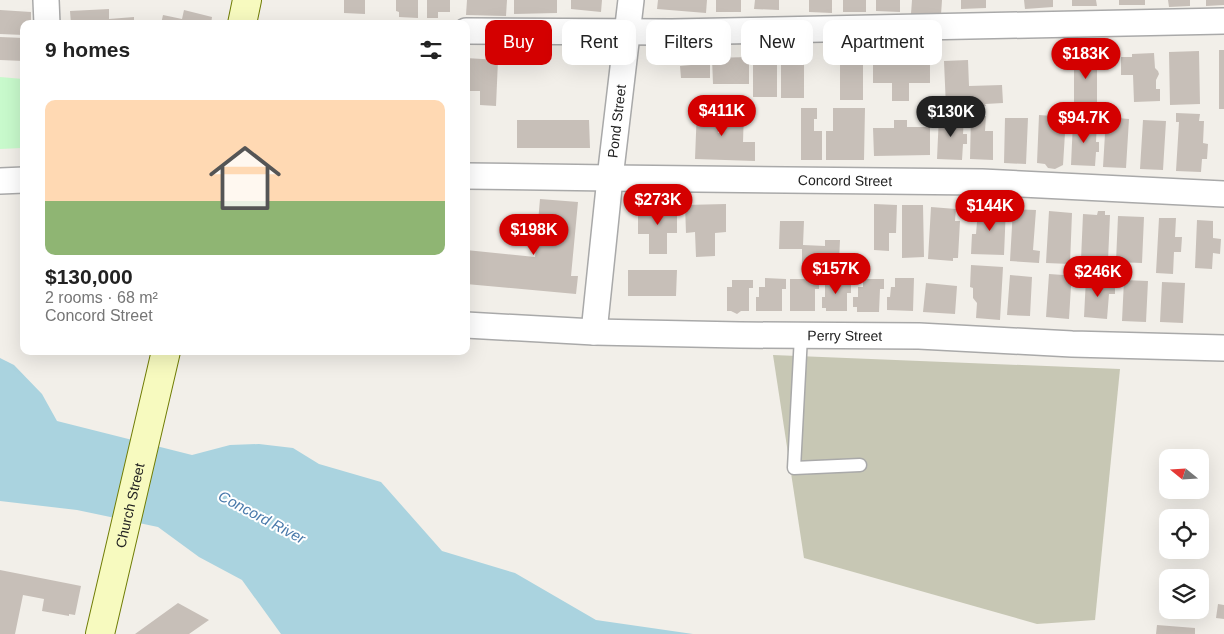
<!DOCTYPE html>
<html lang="en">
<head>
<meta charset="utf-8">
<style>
  :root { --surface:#fff; --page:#f2f2f2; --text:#222; --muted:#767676; --accent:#d40000 }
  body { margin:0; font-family:Arial,sans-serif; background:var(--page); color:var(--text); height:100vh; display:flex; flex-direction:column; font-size:19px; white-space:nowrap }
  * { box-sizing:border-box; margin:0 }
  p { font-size:16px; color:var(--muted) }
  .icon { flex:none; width:28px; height:28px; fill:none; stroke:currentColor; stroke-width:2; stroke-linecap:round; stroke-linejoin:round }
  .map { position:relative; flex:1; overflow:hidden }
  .sheet { position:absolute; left:20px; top:20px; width:450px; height:335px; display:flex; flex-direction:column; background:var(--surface); border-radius:10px; box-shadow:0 5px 20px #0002 }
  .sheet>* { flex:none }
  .guide { position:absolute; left:485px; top:20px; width:475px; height:45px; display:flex; gap:10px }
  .needle { width:32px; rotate:288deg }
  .controls { position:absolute; left:1159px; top:449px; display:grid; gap:10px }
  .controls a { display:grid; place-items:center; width:50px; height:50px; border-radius:10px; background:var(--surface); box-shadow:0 5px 20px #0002; font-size:25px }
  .price { position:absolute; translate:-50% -42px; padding:0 11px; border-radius:18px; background:var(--accent); color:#fff; font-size:16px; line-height:32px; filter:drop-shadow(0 1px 2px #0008) }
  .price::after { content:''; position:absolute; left:50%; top:30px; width:15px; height:11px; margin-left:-8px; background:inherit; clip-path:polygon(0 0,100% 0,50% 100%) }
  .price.selected { background:#222; color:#fff }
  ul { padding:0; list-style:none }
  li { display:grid; align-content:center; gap:10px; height:265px; padding:0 25px }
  li span { display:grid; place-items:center; height:155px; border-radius:10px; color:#555 }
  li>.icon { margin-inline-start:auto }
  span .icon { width:90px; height:90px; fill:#fffc; stroke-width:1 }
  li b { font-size:21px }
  h2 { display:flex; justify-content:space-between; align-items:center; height:60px; padding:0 25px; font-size:21px }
  .pill { padding:0 18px; border-radius:10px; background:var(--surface); box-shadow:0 5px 20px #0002; font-size:18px; line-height:45px }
  .pill.selected { background:var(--accent); color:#fff }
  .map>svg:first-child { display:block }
  .construction { fill:#c7c7b4 }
  .park { fill:#c8facc }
  .water { fill:#aad3df }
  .building { fill:#c7bfb8 }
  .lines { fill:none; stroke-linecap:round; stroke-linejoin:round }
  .service-casing { stroke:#a9a9a9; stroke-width:15 }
  .minor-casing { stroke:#a9a9a9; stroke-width:28 }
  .secondary-casing { stroke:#707d05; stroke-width:30 }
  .service { stroke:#fff; stroke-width:12 }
  .minor { stroke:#fff; stroke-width:25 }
  .secondary { stroke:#f7fabf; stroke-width:28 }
  .labels { text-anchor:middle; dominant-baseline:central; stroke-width:4; stroke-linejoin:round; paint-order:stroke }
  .street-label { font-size:14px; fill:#222; stroke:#fff }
  .water-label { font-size:15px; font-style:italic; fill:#4a7aab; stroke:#fff }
</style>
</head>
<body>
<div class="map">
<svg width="1224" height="634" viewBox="0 0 1224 634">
  <rect width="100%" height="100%" fill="#f2efe9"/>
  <!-- construction -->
  <path class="construction" d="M773 355 1120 369 1095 620 1037 624 804 558Z"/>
  <!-- park -->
  <path class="park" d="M0 77 23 79 22 148 0 149Z"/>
  <!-- water -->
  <path class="water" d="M0 358 14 365 42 394 57 421 192 455 230 445 259 444 293 448 319 464 381 482 442 551 515 573 596 620 693 634H281L242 580 199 557 158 527 77 510 0 501Z"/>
  <!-- building -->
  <path class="building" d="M344 0H365V14L344 13Z
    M396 0H418V18L399 17V12L396 11Z
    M427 0H450V12H438V18H427Z
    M467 0H507L506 16 466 15Z
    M514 0H557V13L514 14Z
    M571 0H602L601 12 571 9Z
    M658 0H707L706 13 657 9Z
    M716 0H741V12H716Z
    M755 0H779V10L754 9Z
    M809 0H832V13L809 12Z
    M843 0H866V12H843Z
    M876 0H900V12L876 11Z
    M912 0H942L941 15 911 14Z
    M961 0H986V8L961 9Z
    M1024 0H1053V7L1025 9Z
    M1072 0H1096L1097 6H1072Z
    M1119 0H1145V5H1119Z
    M1168 0H1190V6L1169 7Z
    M1206 0H1224V5L1206 6Z
    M109 9V19L134 17V24H71L70 11Z
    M0 10 31 12V24H24V35L0 34Z
    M184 10 212 17 211 24H161L163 15 182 19Z
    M0 37 24 38V61L0 60Z
    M1219 50H1224V109H1219Z
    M1199 51 1200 104 1170 105 1169 52Z
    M1154 53 1155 68 1158 71 1159 74 1156 80V89H1160V101L1134 102 1133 75H1121V57H1132V54Z
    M873 55H930V83H909V101H892V83H873Z
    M690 56H710V78H681L680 66 691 65Z
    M781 56H804V98H781Z
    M1074 56H1097V104H1074Z
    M749 57V84H713L712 58Z
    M753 57H777V97H753Z
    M840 57H863V100H840Z
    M466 58 498 60 496 106 480 105V91H470L469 106H466Z
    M968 60 969 86 1002 85 1003 103 985 104 986 106 946 108 944 61Z
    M697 108 719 109 718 133H723V109L744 110 743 142H755V161L695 159Z
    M801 108H817V119H814V131H822V160H801Z
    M833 108H865L864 160H826V131H833Z
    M1176 113 1200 114 1199 121H1204L1203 143 1208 144 1207 159H1202L1201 172 1176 171 1179 122H1176Z
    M939 115 964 116 963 134H967V144H963L962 160 937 159Z
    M1039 115 1066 117 1063 165 1055 169 1048 168 1045 164 1037 163Z
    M971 116H986L985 131H993V160L970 159Z
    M1106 117 1129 119 1126 168 1103 167Z
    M1005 118H1028L1026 164 1004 163Z
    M517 120H589L590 148H517Z
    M894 120H907V127H930V155L874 156 873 128H894Z
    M1143 120 1166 121 1163 170 1140 169Z
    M1073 121 1097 122 1096 142H1099V152H1096L1095 166 1071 165Z
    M540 199 578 202 571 276H578L576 294 466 284V250L535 257Z
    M726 204V232L715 233V256L696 257 695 232 686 233 685 205Z
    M874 204 897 205 896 233H889V251L874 250Z
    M902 205H923L924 257 902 258Z
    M638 206H677V233H667V254H649V234H638Z
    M982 206 1006 207 1004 255 971 254 972 234H976L977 222H982Z
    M931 207 956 209 955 221H960L958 258H953V261L928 259Z
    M1013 209 1036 210 1033 250 1040 251 1039 263 1010 261Z
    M1049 211 1072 213 1070 264 1046 263Z
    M1098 211H1105V215H1110L1108 261 1081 260 1083 214 1097 215Z
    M1118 216 1144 217 1142 263 1116 262Z
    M1159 218H1176L1175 237H1182L1181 252H1174L1173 274 1156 273Z
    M1197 220 1213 221V238L1221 239 1220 254 1213 253 1212 269 1195 268Z
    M780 221H804L803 245 825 246V240H840L839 262 825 261V265L802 264V249H779Z
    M971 265 1003 267 1000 320 976 318 977 303 973 298V288L970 287Z
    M628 270H677L676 296H628Z
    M1049 274 1078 276V286H1071L1069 319 1046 317Z
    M1010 275 1032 277 1030 316 1007 315Z
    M765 278 786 279V289H782V311H756V297H759V287H765Z
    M895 278H914L913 311 887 310V297H890L891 287H895Z
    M1086 278 1110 279 1109 283H1115V294H1109L1107 319 1084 317Z
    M790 279H819V289H815V311H790Z
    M825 279H851V293H847V311H826V308H822V297H825Z
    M863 279H884V289H880L879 312H857V307H853V297H858V287H863Z
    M732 280H753V288H749V311H741L737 314 731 311H727V287H732Z
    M1124 280 1148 281 1146 322 1122 321Z
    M1162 282 1185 283 1183 323 1160 322Z
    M926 283 957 286 955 314 923 312Z
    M0 570 81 586 75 615 69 614V616L42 611 44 599 23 595 15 634H0Z
    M1161 600H1168V610H1198L1197 616 1160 614Z
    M178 603 209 620 189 634H135Z
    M1218 604 1224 605V619L1216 618Z
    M1157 625 1195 628V634H1156Z"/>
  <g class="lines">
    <!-- service casing -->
    <g class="service-casing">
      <path id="service" d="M801 336 794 468 860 465"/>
    </g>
    <!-- minor casing -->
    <g class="minor-casing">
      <g id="minor">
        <path d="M46 0 47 24"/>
        <path d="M466 31 672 32 1224 21"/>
        <path id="s1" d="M466 176 610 178 982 182 1224 194"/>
        <path d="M0 181 24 180"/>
        <path id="s2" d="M466 325 594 332 740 335 919 336 1072 344 1224 348"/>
        <path id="s3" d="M594 332 610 178 631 0"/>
      </g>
    </g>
    <!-- secondary casing -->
    <g class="secondary-casing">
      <g id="secondary">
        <path d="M242 24 247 0"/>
        <path id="s4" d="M100 634 166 351"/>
      </g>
    </g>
    <!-- service -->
    <use href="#service" class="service"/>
    <!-- minor -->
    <use href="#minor" class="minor"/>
    <!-- secondary -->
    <use href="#secondary" class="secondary"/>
  </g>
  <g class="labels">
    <!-- street labels -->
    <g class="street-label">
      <text stroke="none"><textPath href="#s3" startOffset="212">Pond Street</textPath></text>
      <text stroke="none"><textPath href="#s1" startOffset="379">Concord Street</textPath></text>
      <text stroke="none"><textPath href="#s2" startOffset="379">Perry Street</textPath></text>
      <text stroke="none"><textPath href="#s4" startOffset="132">Church Street</textPath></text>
    </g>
    <!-- water labels -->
    <g class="water-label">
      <text transform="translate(262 517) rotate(28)">Concord River</text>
    </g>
  </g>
</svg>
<div class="controls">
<a><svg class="needle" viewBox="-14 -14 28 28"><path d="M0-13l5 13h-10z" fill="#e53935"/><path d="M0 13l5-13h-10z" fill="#767676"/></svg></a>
<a><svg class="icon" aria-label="locate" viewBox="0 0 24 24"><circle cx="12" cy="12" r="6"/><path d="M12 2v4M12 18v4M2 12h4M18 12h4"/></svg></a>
<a><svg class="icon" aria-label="layers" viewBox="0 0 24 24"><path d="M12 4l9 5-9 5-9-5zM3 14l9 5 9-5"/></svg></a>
</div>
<b class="price" style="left:1086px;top:80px">$183K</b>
<b class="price" style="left:722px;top:137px">$411K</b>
<b class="price selected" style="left:951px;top:138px">$130K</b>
<b class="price" style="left:1084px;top:144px">$94.7K</b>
<b class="price" style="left:658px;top:226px">$273K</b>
<b class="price" style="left:990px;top:232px">$144K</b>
<b class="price" style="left:534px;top:256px">$198K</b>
<b class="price" style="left:836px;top:295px">$157K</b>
<b class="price" style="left:1098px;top:298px">$246K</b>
<div class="guide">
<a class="pill selected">Buy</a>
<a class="pill">Rent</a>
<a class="pill">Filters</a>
<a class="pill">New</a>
<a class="pill">Apartment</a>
</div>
<section class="sheet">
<h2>9 homes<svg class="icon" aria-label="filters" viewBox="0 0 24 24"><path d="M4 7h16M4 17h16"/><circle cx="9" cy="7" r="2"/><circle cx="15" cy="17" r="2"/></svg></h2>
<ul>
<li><span style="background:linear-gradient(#ffd9b3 65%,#8fb573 0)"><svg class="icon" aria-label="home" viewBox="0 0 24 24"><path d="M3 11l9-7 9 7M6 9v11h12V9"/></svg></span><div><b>$130,000</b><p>2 rooms · 68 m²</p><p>Concord Street</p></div></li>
</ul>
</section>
</div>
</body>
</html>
